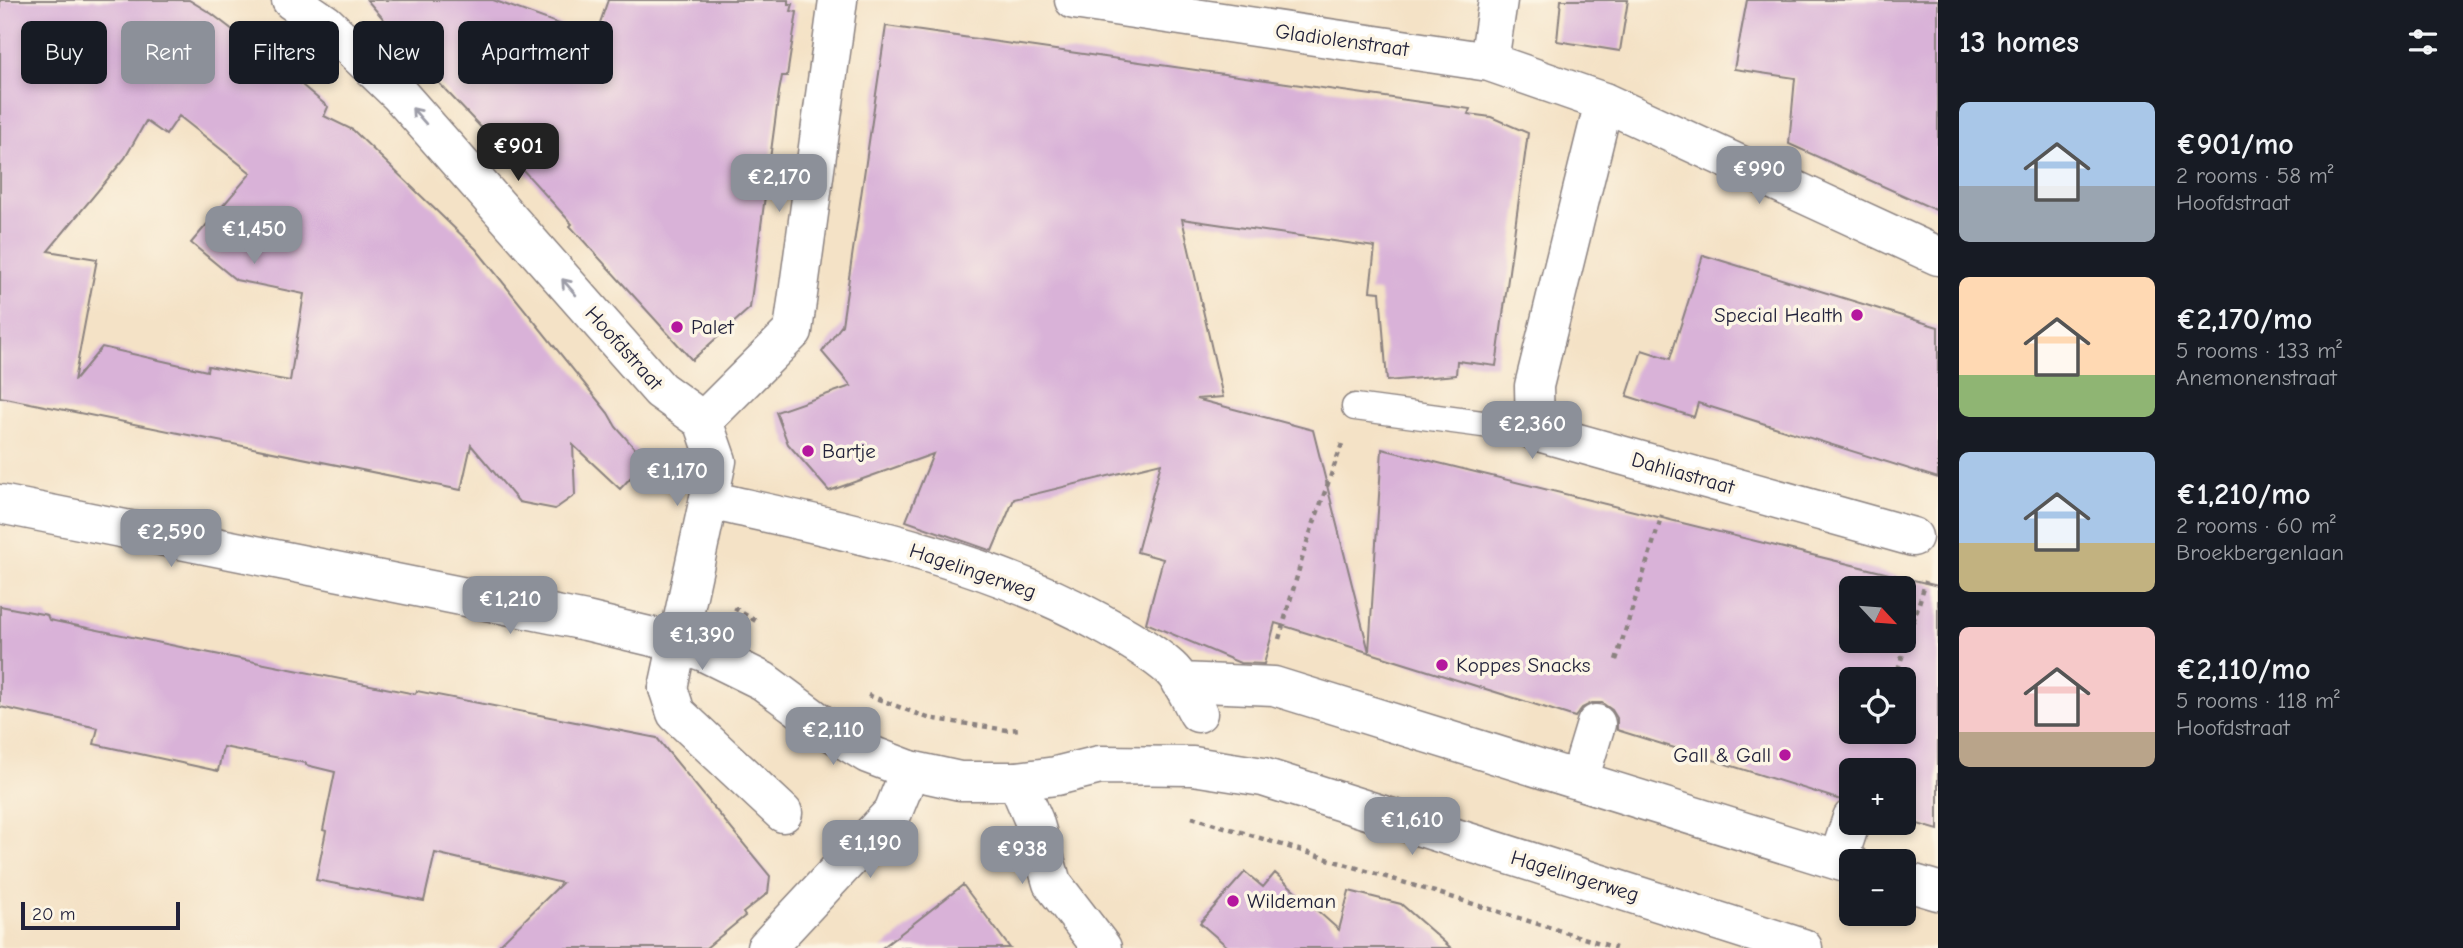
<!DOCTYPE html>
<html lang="en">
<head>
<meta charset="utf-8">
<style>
  :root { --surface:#171b24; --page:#242831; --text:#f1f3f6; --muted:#9ea1a6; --accent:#8c9099 }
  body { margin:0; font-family:"Comic Neue",sans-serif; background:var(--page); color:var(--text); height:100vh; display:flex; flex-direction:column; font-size:26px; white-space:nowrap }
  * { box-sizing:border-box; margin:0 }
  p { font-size:23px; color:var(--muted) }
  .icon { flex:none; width:38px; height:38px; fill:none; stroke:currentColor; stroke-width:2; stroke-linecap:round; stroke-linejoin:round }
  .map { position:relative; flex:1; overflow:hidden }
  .details { display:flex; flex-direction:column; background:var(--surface); width:525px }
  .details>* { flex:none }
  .top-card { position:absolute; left:21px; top:21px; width:665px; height:63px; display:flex; gap:14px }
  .needle { width:46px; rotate:116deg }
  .controls { position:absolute; left:1839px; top:576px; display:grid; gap:14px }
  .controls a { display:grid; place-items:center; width:77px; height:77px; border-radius:10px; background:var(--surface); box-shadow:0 4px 10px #0003; font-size:35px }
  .scale { position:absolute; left:21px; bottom:18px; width:159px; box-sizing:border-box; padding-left:7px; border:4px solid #22223b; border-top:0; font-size:19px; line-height:24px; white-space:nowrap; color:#22223b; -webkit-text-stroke:5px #fcf5e5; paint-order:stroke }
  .price { position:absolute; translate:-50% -60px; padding:0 16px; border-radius:14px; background:var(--accent); color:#fff; font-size:23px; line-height:46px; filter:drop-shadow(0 2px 4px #0008) }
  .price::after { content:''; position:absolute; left:50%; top:42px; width:21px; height:16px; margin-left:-10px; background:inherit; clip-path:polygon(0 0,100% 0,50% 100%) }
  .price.active { background:#222; color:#fff }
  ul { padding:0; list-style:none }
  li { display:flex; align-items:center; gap:21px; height:175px; padding:0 21px }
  li span { display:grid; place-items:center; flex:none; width:196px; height:140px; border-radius:10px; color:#555 }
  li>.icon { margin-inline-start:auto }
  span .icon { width:84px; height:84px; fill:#fffc; stroke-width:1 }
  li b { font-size:30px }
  h2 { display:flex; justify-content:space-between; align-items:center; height:84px; padding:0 21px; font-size:30px }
  .chip { padding:0 24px; border-radius:10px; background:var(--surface); box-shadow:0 4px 10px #0003; font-size:24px; line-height:63px }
  .chip.active { background:var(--accent); color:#fff }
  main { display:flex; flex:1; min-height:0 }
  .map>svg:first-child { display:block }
  .building { fill:#d9b2d8; fill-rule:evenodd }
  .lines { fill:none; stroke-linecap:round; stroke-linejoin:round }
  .service-casing { stroke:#8b8280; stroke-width:29 }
  .pedestrian-casing { stroke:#8b8280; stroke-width:41 }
  .minor-casing { stroke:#8b8280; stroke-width:41 }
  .secondary-casing { stroke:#8b8280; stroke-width:41 }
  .path { stroke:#8b8280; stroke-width:4.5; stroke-dasharray:5 5; stroke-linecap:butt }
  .service { stroke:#fff; stroke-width:26 }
  .pedestrian { stroke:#fff; stroke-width:38 }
  .minor { stroke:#fff; stroke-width:38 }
  .secondary { stroke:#fff; stroke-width:38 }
  .oneway { stroke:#9c9ca7 }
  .poi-dot { fill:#b5179e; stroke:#fcf5e5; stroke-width:2.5 }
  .labels { text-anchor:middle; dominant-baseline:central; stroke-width:7; stroke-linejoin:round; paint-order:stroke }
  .street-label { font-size:21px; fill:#22223b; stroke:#fcf5e5 }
  .poi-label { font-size:21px; fill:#22223b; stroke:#fcf5e5; text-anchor:start }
</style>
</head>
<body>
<main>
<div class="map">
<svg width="1938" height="948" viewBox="0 0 1938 948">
  <rect width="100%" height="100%" fill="#fcf5e5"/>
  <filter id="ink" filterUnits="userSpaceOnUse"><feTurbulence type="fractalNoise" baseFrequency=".0143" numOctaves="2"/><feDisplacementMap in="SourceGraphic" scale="14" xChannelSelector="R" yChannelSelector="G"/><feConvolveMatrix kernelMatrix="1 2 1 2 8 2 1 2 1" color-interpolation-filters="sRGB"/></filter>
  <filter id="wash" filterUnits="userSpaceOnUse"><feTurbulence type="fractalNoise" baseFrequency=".00686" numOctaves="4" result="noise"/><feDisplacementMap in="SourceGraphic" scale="28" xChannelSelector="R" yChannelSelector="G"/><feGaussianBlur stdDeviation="1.57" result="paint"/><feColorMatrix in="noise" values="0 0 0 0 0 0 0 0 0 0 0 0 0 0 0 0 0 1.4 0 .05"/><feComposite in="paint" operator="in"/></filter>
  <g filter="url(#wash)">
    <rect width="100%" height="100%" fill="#f4e2c6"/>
    <g id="blocks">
      <!-- building -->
      <path class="building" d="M0 0H189L212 14 242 37 243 35 328 107 324 116 353 130 476 249 608 413 616 427 646 461 620 489 573 445 575 495 555 509 519 502 471 445 461 490 0 397ZM179 116 251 173 191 243 236 280 304 294 290 381 208 366 207 371 102 347 74 381 97 259 48 251 125 158 146 121 166 135Z
        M367 0H493L595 37 608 0H788V4H793L791 11 797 12 787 76H782L779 92 750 308 692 360 570 226 572 224 494 138 492 139 437 81Z
        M1561 0H1628L1620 51 1557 41Z
        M1747 0H1938V211L1789 144 1795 78 1734 69Z
        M886 26 1470 109 1468 114 1491 117 1528 133 1496 366 1457 361 1456 375 1387 381 1380 292 1370 291 1375 247 1182 219 1223 397 1196 399 1313 430 1369 652 1382 449 1938 586V830L1904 820V770H1852V797L1841 800 1617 730V718L1612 710 1602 703H1592L1582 708 1575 717 1275 623 1264 664 1240 663 1146 623 1163 559 1137 552 1161 463 1014 499 992 551 906 521 933 454 829 491 788 444 776 412 851 386 822 352 842 325ZM1852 588H1904V640H1852ZM1852 679H1904V732H1852Z
        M1703 255 1938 327V478L1698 403 1694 417 1627 396 1642 350 1670 359Z
        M0 606 47 615 49 620 190 649 415 694 417 691 657 738 770 876 768 893 743 913 745 916 706 948H496L562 883 435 853 424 901 316 880 326 831 323 830 335 772 306 765V763L223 747 218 771 94 744 98 728 0 707Z
        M1245 872 1263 887 1275 873 1339 930 1349 891 1401 904 1451 948H1229L1200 923Z
        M963 885 1010 948H882Z"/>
    </g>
  </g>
  <g filter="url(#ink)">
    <use href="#blocks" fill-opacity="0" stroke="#8b8280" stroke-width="2"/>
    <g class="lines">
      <!-- service casing -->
      <g class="service-casing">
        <path id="service" d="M1355 407 1535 431"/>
      </g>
      <!-- pedestrian casing -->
      <g class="pedestrian-casing">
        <path id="pedestrian" d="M709 500C841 530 979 556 1099 622 1123 635 1150 650 1170 668 1182 679 1190 699 1198 713
          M1180 682 1274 686 1852 865
          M668 688 676 713 783 813
          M1579 780 1596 724
          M1838 860 1852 818
          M1904 881 1938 891"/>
      </g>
      <!-- minor casing -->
      <g class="minor-casing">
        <path id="minor" d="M291 0 326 24 399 94 660 390 703 421 717 461 668 688
          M1074 0 1489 62 1604 102 1938 256
          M1489 62 1498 0
          M1604 102 1534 386 1535 431 1913 537
          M703 421 793 331 838 0
          M1017 781 1034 821 1052 883 1102 948
          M766 948 893 812 910 770"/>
      </g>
      <!-- secondary casing -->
      <g class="secondary-casing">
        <path id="secondary" d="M0 504 586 621 678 643 704 652 763 681 832 732 868 754 910 770 960 781H1017L1056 776 1100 765 1193 766 1263 777 1803 948"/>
      </g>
      <!-- path -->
      <path class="path" d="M734 608 756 621
        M1279 639 1306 545 1342 444
        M1616 660 1662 515
        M1895 679 1926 581
        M868 695 928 718 1007 730 1022 729
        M1875 740 1878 732
        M1192 817 1616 948"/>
      <!-- service -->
      <use href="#service" class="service"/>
      <!-- pedestrian -->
      <use href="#pedestrian" class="pedestrian"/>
      <!-- minor -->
      <use href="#minor" class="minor"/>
      <!-- secondary -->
      <use href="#secondary" class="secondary"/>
    </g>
    <!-- one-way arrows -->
    <defs><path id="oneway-shaft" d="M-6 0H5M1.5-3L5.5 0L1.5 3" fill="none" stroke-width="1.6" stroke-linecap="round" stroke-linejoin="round" transform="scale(1.75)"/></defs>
    <g class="oneway">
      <use href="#oneway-shaft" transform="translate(419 116) rotate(-131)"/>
      <use href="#oneway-shaft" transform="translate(569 287) rotate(-131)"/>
    </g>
  </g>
  <!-- markers -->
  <g class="poi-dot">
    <circle cx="1857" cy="315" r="7"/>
    <circle cx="677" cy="327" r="7"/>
    <circle cx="808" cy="451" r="7"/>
    <circle cx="1442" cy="665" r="7"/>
    <circle cx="1785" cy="755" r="7"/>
    <circle cx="1233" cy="901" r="7"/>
  </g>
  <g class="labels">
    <!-- street labels -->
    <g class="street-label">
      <text transform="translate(1342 40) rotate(8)">Gladiolenstraat</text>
      <text transform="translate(624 348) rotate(48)">Hoofdstraat</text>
      <text transform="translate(1683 473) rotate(16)">Dahliastraat</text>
      <text transform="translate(973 571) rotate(19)">Hagelingerweg</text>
      <text transform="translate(1575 876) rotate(17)">Hagelingerweg</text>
    </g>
    <!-- poi labels -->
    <g class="poi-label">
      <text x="1843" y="315" text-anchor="end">Special Health</text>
      <text x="691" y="327">Palet</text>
      <text x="822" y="451">Bartje</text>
      <text x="1456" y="665">Koppes Snacks</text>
      <text x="1771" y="755" text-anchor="end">Gall &amp; Gall</text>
      <text x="1247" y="901">Wildeman</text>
    </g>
  </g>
</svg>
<div class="controls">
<a><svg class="needle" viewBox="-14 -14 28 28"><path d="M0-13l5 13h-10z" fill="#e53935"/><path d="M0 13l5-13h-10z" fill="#9ea1a6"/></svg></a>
<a><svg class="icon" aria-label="locate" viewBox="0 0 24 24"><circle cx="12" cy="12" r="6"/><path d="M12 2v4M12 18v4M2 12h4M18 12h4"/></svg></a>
<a>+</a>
<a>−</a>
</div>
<div class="scale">20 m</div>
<b class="price active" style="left:518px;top:183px">€901</b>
<b class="price" style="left:1759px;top:206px">€990</b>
<b class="price" style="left:779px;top:214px">€2,170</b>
<b class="price" style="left:254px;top:266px">€1,450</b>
<b class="price" style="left:1532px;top:461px">€2,360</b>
<b class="price" style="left:677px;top:508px">€1,170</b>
<b class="price" style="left:171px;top:569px">€2,590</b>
<b class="price" style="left:510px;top:636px">€1,210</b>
<b class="price" style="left:702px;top:672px">€1,390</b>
<b class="price" style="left:833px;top:767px">€2,110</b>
<b class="price" style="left:1412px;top:857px">€1,610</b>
<b class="price" style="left:870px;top:880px">€1,190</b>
<b class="price" style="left:1022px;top:886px">€938</b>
<div class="top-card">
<a class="chip">Buy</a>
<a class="chip active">Rent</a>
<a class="chip">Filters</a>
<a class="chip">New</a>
<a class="chip">Apartment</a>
</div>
</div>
<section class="details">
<h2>13 homes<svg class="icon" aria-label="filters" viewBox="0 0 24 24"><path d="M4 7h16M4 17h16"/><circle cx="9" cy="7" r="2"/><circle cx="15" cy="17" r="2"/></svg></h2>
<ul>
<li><span style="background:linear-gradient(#a9c7e8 60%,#9aa5b1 0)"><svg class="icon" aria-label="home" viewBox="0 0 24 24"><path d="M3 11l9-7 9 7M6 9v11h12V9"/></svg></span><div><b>€901/mo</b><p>2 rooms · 58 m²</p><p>Hoofdstraat</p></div></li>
<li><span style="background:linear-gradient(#ffd9b3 70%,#8fb573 0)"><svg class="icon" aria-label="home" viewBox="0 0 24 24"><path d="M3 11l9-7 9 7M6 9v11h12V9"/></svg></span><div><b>€2,170/mo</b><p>5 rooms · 133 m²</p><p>Anemonenstraat</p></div></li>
<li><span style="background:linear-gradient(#a9c7e8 65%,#c2b280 0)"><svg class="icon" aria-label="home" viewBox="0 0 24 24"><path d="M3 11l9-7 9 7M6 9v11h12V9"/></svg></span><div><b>€1,210/mo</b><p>2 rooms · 60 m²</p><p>Broekbergenlaan</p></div></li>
<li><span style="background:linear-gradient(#f6c9c9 75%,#b9a48a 0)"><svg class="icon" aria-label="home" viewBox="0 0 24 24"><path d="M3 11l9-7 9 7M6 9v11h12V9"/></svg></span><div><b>€2,110/mo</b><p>5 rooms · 118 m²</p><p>Hoofdstraat</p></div></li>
</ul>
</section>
</main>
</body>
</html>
